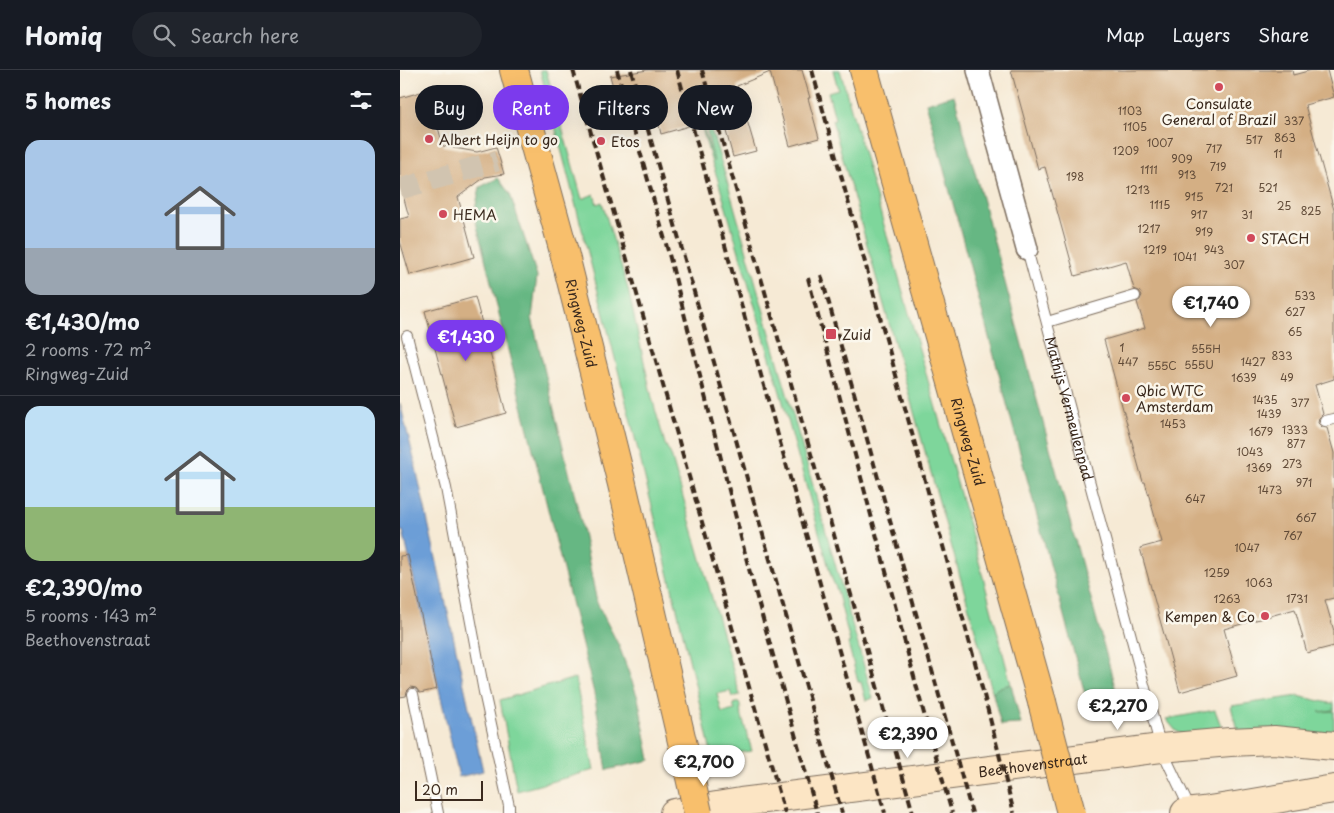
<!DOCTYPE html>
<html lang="en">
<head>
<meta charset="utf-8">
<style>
  :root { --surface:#171b24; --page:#20242c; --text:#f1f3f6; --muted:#9ea1a6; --line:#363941; --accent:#7c3aed }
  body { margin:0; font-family:"Playpen Sans",sans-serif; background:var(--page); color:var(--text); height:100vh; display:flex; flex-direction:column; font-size:19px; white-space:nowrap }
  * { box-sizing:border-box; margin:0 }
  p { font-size:16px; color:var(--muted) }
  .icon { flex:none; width:28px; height:28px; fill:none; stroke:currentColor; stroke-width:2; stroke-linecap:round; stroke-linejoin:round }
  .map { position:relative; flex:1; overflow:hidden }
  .drawer { display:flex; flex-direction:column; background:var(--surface); width:400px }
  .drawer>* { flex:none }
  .top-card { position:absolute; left:15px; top:15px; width:475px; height:45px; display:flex; gap:10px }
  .scale { position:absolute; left:15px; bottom:12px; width:68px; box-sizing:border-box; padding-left:5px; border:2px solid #3b2a1e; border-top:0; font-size:14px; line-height:18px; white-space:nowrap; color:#3b2a1e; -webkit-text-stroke:4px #fbf7ec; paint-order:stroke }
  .price { position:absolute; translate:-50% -42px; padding:0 11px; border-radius:18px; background:#fff; color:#222; font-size:16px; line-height:32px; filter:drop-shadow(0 1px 2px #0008) }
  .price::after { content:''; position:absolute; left:50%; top:30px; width:15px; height:11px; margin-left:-8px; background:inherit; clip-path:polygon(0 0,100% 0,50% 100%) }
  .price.selected { background:var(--accent); color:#fff }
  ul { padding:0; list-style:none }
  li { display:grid; align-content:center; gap:10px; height:265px; padding:0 25px }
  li+li { border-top:1px solid var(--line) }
  li span { display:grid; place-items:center; height:155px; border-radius:15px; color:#555 }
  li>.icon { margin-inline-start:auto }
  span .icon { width:90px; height:90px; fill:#fffc; stroke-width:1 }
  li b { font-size:21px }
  h2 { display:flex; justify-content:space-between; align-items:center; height:60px; padding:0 25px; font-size:21px }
  .chip { padding:0 18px; border-radius:22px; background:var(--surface); box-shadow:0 5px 20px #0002; font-size:18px; line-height:45px }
  .chip.selected { background:var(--accent); color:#fff }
  header { display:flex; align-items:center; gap:30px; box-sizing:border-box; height:70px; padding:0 25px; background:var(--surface); border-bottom:1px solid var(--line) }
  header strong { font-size:24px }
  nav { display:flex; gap:28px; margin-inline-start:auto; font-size:18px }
  .search { width:350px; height:45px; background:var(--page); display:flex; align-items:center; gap:12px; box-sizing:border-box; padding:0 18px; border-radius:28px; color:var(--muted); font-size:19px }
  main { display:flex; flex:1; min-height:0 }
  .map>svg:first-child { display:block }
  .green { fill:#7ed69b; stroke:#5c805c }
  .forest { fill:#66b783; stroke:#507050 }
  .water { fill:#6c9ed7; stroke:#54647a }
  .building { fill:#d4af84 }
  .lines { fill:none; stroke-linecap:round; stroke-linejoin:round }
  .street-tunnel { stroke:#d1c4b0; stroke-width:21; stroke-dasharray:21 11; stroke-linecap:butt }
  .lane-casing { stroke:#7c6d5e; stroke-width:12 }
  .street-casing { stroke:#7c6d5e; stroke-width:24 }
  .secondary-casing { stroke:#7c6d5e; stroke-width:30 }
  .highway-casing { stroke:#7c6d5e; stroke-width:30 }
  .lane { stroke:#fff; stroke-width:10 }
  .street { stroke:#fff; stroke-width:21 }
  .secondary { stroke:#fce5c4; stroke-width:28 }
  .highway { stroke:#f8bf6c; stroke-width:28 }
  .rail { stroke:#3b2a1e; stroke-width:4; stroke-dasharray:8 4; stroke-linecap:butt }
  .highway-bridge-casing { stroke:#7c6d5e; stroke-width:30; stroke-linecap:butt }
  .highway-bridge { stroke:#f8bf6c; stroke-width:28 }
  .poi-dot { fill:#d1495b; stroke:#fbf7ec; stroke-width:2 }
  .labels { text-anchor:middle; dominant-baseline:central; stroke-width:5; stroke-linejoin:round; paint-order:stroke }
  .number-label { font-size:11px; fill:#614b38 }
  .poi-label { font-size:14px; fill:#3b2a1e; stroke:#fbf7ec; text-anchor:start }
  .street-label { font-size:14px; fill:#3b2a1e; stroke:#fbf7ec }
</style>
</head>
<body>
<header>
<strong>Homiq</strong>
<div class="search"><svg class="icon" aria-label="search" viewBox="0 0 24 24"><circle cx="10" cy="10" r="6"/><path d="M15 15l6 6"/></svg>Search here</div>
<nav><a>Map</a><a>Layers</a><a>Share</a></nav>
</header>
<main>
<section class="drawer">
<h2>5 homes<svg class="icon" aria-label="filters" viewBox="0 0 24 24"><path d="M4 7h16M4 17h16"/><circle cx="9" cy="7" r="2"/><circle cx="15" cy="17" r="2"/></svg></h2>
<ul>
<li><span style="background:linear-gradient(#a9c7e8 70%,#9aa5b1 0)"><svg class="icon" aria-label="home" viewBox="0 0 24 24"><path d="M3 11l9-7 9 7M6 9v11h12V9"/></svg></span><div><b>€1,430/mo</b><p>2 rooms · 72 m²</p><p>Ringweg-Zuid</p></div></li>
<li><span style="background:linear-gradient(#bfe0f5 65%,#8fb573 0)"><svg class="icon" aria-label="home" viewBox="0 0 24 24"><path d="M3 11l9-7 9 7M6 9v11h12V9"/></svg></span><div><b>€2,390/mo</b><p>5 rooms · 143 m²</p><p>Beethovenstraat</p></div></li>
</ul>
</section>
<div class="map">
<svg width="934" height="743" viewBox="0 0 934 743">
  <rect width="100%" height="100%" fill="#fbf7ec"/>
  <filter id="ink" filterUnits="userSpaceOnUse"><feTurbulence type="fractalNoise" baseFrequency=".02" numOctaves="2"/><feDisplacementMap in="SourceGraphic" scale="10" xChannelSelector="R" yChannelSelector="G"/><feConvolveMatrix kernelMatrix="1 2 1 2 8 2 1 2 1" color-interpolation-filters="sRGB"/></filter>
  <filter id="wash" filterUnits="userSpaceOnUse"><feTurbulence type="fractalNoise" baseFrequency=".0096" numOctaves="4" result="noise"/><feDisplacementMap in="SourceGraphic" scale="20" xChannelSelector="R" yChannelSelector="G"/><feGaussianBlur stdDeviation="1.12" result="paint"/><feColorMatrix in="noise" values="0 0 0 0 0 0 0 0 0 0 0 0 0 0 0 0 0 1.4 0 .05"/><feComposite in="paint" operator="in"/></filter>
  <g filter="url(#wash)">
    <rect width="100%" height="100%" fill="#f6ead5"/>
    <!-- green -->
    <path class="green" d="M140 0H146L182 129 194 124 197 134 202 132 228 219 252 328 265 374 271 385 340 625 332 627 330 621 317 624 322 643 335 640 333 634 339 632 341 639 340 640 352 681 312 686C258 456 201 228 140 0Z
      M433 0H440L573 469 611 614C605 616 596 616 593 624L432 50 435 49 428 22 438 19Z
      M310 56 325 104 473 628 466 631 461 612H458L448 573 450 572 437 520 432 509 382 329 317 107 311 90 302 58 303 57 314 92 306 57Z
      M175 608 194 700 117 721 100 630Z
      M898 626 929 633H934V640L919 642 934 641V665L838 664 831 636Z
      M815 640 824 664 784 665 776 661 766 649Z"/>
    <!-- forest -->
    <path class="forest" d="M554 25 718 628 701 624H685L526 33Z
      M98 108 110 124 137 206 132 248 181 452 197 533 219 576 238 628 250 690 207 700 194 623 74 144 80 117Z
      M611 614 621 654 601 655 593 624C596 616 605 616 611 614Z"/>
    <!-- water -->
    <path class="water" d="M0 333 14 389 83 701 59 707 3 461H0Z"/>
    <g id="blocks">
      <!-- building -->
      <path class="building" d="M248 0H402L410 28H408L419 68 390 76 370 2 337 16 356 81 333 87 323 50 304 55 303 52 261 64 258 51 226 61 210 6Z
        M611 0H892L893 5 912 0H927L934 27 905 35 934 140V309L915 315 923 344 919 348 918 353 922 357 927 358 934 383V528L925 530 934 561V576L907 583 895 539 824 559 837 606 780 622 740 478 762 472 745 412H743L704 270 745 258 737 232 740 230 742 225 739 221 734 219 726 191 675 206 645 97 638 99Z
        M28 20 43 76 77 82 96 77 104 104 85 107 58 127 74 187 10 205 0 171V149L9 147 0 114V28Z
        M75 227 106 343 56 357 25 241Z
        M8 485 37 619 20 623 16 618 11 617 7 621 6 626 0 627V486Z"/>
    </g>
  </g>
  <g filter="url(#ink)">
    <use href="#blocks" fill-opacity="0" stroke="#7c6d5e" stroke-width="1"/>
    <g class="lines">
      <!-- street-tunnel -->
      <path class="street-tunnel" d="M0 119 97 91"/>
      <!-- lane casing -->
      <g class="lane-casing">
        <g id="lane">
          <path id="s1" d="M627 179 761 678 791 741"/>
          <path d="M647 252 735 226"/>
          <path d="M7 266 46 418 84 622 109 736V743"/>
          <path d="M925 351 934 349"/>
          <path d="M13 624 38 743"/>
        </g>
      </g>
      <!-- street casing -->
      <g class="street-casing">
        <path id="street" d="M578 0 627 179"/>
      </g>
      <!-- secondary casing -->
      <g class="secondary-casing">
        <g id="secondary">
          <path id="s2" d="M274 743 341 732 761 678 830 672 874 670 934 676"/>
          <path d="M785 743C835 738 884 727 934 719"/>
        </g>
      </g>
      <!-- highway casing -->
      <g class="highway-casing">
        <g id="highway">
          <path id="s3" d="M114 0 164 182 222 414 284 680"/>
          <path id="s4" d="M464 0 642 632"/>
        </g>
      </g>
      <!-- lane -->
      <use href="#lane" class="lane"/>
      <!-- street -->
      <use href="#street" class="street"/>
      <!-- secondary -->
      <use href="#secondary" class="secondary"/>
      <!-- highway -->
      <use href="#highway" class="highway"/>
      <!-- rail -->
      <path class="rail" d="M173 0 385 743
        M217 0 270 188 349 499 417 743
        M231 0 442 743
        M277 0 351 270 485 743
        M302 0 513 743
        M412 0 584 625 614 743
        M421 205 572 743
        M408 208 521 633 552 743"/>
      <!-- highway-bridge casing -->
      <g class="highway-bridge-casing">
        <path id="highway-bridge" d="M642 632 671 743
          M284 680 298 743"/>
      </g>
      <!-- highway-bridge -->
      <use href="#highway-bridge" class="highway-bridge"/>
    </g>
  </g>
  <!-- markers -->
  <g class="poi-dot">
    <circle cx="819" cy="17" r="5"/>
    <circle cx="29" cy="69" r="5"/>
    <circle cx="201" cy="71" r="5"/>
    <circle cx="43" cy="144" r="5"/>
    <circle cx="851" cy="168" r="5"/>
    <rect x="425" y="258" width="12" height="12" rx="2.5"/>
    <circle cx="726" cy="328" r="5"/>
    <circle cx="865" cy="546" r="5"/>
  </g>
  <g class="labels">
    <!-- number labels -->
    <g class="number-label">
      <text x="730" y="40">1103</text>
      <text x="894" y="50">337</text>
      <text x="735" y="56">1105</text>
      <text x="885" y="67">863</text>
      <text x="854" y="69">517</text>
      <text x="760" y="72">1007</text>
      <text x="814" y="78">717</text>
      <text x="726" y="80">1209</text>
      <text x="878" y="83">11</text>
      <text x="782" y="88">909</text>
      <text x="818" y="96">719</text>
      <text x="749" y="99">1111</text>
      <text x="787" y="104">913</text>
      <text x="675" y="106">198</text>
      <text x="824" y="117">721</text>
      <text x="868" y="117">521</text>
      <text x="738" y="119">1213</text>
      <text x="794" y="126">915</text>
      <text x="760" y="134">1115</text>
      <text x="884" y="135">25</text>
      <text x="911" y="140">825</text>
      <text x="799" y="144">917</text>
      <text x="847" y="144">31</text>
      <text x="749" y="158">1217</text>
      <text x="804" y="161">919</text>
      <text x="755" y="179">1219</text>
      <text x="814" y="179">943</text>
      <text x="785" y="186">1041</text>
      <text x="834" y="194">307</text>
      <text x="905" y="225">533</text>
      <text x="895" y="241">627</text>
      <text x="895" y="261">65</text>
      <text x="722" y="277">1</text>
      <text x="806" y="278">555H</text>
      <text x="882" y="285">833</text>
      <text x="728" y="291">447</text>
      <text x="853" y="291">1427</text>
      <text x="799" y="294">555U</text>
      <text x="762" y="295">555C</text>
      <text x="844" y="307">1639</text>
      <text x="887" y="307">49</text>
      <text x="865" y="329">1435</text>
      <text x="900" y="332">377</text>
      <text x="869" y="343">1439</text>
      <text x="773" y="353">1453</text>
      <text x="895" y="359">1333</text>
      <text x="861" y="361">1679</text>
      <text x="896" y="373">877</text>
      <text x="850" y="381">1043</text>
      <text x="892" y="393">273</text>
      <text x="859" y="397">1369</text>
      <text x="904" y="412">971</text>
      <text x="870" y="419">1473</text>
      <text x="795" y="428">647</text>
      <text x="906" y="447">667</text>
      <text x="893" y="465">767</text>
      <text x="847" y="477">1047</text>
      <text x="817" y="502">1259</text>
      <text x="859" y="512">1063</text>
      <text x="827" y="528">1263</text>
      <text x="897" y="528">1731</text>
    </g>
    <!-- poi labels -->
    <g class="poi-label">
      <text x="819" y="33" text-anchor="middle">Consulate<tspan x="819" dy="16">General of Brazil</tspan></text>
      <text x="39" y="69">Albert Heijn to go</text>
      <text x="211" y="71">Etos</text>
      <text x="53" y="144">HEMA</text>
      <text x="861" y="168">STACH</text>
      <text x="442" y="264">Zuid</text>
      <text x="736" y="320">Qbic WTC<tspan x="736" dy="16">Amsterdam</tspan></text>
      <text x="855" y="546" text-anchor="end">Kempen &amp; Co</text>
    </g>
    <!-- street labels -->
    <g class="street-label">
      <text stroke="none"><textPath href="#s3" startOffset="262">Ringweg-Zuid</textPath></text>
      <text stroke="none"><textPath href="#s1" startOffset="165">Mathijs Vermeulenpad</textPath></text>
      <text stroke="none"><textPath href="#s4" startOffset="386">Ringweg-Zuid</textPath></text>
      <text stroke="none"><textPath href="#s2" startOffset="362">Beethovenstraat</textPath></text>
    </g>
  </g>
</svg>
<div class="scale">20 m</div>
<b class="price" style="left:811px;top:258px">€1,740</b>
<b class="price selected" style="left:66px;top:292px">€1,430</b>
<b class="price" style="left:718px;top:661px">€2,270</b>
<b class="price" style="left:508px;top:689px">€2,390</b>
<b class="price" style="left:304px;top:717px">€2,700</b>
<div class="top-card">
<a class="chip">Buy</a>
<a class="chip selected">Rent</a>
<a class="chip">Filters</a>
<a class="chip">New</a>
</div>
</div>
</main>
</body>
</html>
